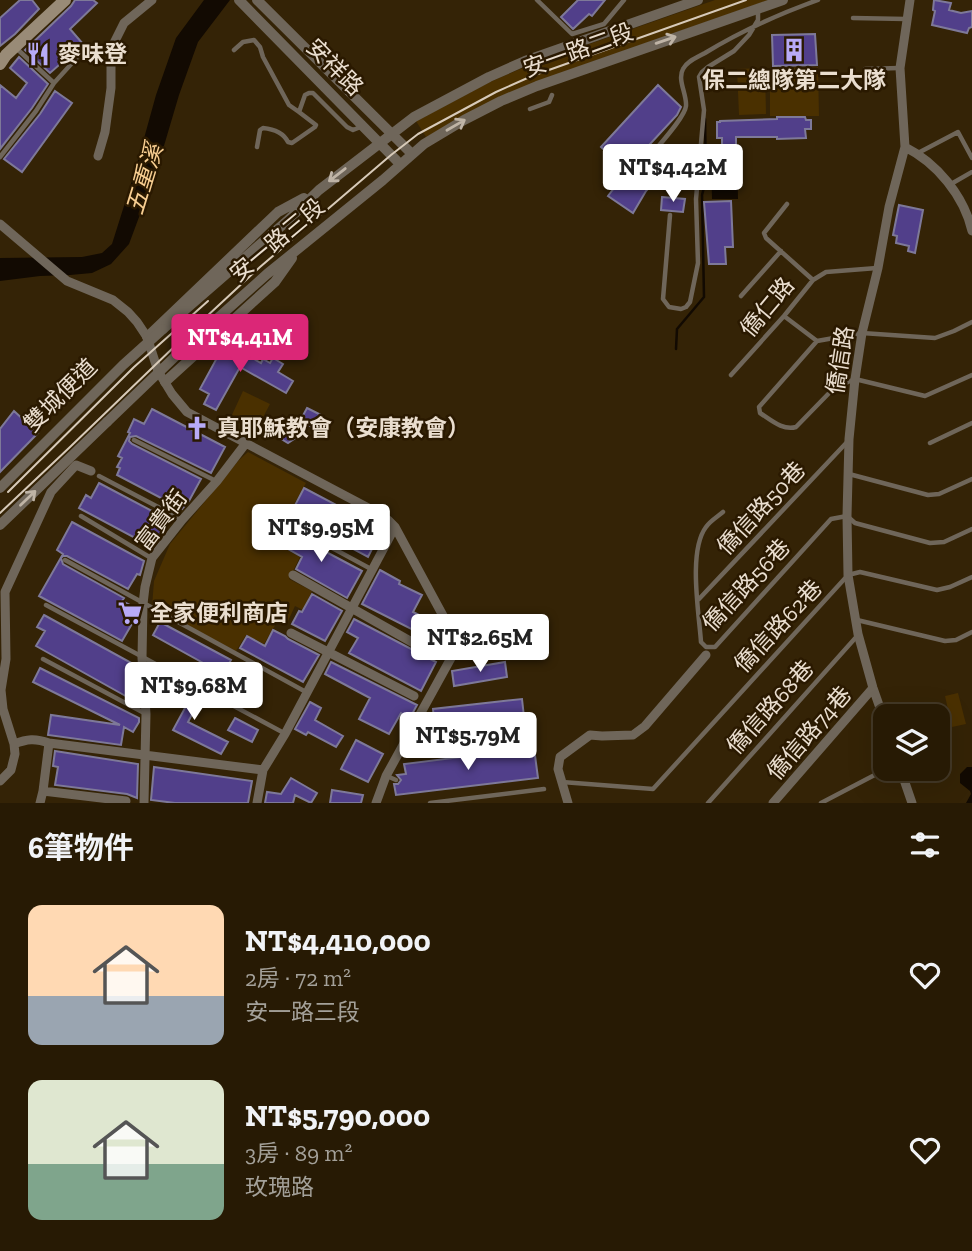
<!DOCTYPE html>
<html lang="zh-TW">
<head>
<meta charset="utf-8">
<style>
  :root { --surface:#271a04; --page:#332713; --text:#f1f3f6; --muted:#a4a19a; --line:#433826; --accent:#db2777 }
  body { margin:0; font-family:"Zilla Slab","Noto Sans TC",serif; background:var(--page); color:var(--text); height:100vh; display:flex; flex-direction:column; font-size:26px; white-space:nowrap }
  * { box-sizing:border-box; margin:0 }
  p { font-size:23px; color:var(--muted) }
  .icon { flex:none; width:38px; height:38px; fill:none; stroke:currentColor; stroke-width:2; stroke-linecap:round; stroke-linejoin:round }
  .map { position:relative; height:803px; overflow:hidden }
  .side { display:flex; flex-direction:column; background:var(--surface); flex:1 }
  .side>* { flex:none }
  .buttons { position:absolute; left:873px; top:704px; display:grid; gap:14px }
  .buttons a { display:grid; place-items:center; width:77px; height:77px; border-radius:14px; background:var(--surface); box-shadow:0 7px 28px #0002,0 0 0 2px var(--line); font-size:35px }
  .price { position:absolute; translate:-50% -60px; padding:0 16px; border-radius:7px; background:#fff; color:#222; font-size:23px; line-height:46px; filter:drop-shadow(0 2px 4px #0008) }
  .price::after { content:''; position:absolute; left:50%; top:42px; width:21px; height:16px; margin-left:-10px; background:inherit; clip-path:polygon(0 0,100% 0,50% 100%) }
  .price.active { background:var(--accent); color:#fff }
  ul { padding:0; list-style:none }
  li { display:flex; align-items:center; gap:21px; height:175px; padding:0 28px }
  li span { display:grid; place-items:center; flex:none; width:196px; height:140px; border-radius:14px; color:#555 }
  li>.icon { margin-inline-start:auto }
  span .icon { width:84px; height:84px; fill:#fffc; stroke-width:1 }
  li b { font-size:30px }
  h2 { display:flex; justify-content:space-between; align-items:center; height:84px; padding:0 28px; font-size:30px }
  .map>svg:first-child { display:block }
  .green { fill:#4a3000 }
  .water { fill:#120a02 }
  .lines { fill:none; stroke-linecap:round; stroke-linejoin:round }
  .stream { stroke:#120a02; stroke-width:2.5 }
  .building { fill:#513f8a; stroke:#7e7999; stroke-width:2 }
  .service { stroke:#6f665a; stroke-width:4.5 }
  .minor { stroke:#6f665a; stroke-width:9 }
  .tertiary { stroke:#6f665a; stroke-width:10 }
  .secondary { stroke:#998b77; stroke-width:12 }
  .tram { stroke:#d7cab9; stroke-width:2 }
  .tertiary-bridge { stroke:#6f665a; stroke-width:10 }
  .oneway { stroke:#bfb4a6 }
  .labels { text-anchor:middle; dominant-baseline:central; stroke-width:5; stroke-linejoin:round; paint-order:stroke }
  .street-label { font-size:23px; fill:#eadecf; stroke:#2a1900 }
  .poi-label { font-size:23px; font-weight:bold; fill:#eadecf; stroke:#2a1900; text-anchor:start }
  .water-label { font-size:24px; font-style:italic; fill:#f8ce91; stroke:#2a1900 }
</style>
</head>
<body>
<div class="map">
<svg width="972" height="803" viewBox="0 0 972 803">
  <rect width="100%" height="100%" fill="#342306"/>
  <!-- green -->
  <path class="green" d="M715 0H769L583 65 426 137 416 121 490 82 527 66Z
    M818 67 819 116H770V68Z
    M765 68 766 114 739 115 737 69Z
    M243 391 270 404 257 429 231 417Z
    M248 452 306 483 273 542 300 557 289 579 312 591 303 610 295 606 288 621 280 617 264 644 246 635 236 651 152 607 154 581 170 544 239 460Z
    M958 693 966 724 952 727 945 696Z"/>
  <!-- water -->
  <path class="water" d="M204 0H230L198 42 179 95 158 166 129 244 111 264 92 273 70 275 40 276 0 281V258L82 257 102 253 112 244 135 171 156 95 176 38Z
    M737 155 738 199H712L711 156Z
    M967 767H972V803H966L971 794 970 791 960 783V774Z"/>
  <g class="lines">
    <!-- stream -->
    <path class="stream" d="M676 349 677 329 704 297 702 195 706 180 705 119"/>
  </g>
  <!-- building -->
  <path class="building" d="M20 0H32L39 9 15 34 0 46V18Z
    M75 0H93L97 3 70 29 83 44 50 73 25 50 71 6Z
    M578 0H605L592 16 589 14 573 29 561 17Z
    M934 0 951 3 949 10 961 13 972 11V27L969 28 967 33 932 25 935 11 933 10Z
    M815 34 817 65 773 66 772 35Z
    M19 57 48 84 32 108 0 149V85L16 98 27 83 10 68Z
    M658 85 681 107 677 115 638 157 660 175 646 191 633 213 608 196 627 171 601 147Z
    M55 91 72 103 22 172 4 159 40 114Z
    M777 117H805L806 120H811V129H805L806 138 777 139V137H736V152L722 153V138H717V122H720V121L777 119Z
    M662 197 685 199 683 212 661 210Z
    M731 201 733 247H725L726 264H709L704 202Z
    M899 205 923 210 915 253 908 251 909 246 896 243 897 236 893 235Z
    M225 343 261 363 263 359 270 363 273 358 283 364 278 372 293 381 286 393 240 367 216 410 204 404 209 394 200 389Z
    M307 408 321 415 314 428 300 421Z
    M152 409 225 447 211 473 136 436 130 437 129 441 132 444 201 479 189 501 182 509 117 475 120 468 117 467 122 458 118 456 130 433 128 432 134 419 144 424Z
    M14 411 38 433 0 472V429Z
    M287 420 297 425V437L288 443 278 437 277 426Z
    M99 483 169 520 152 547 79 508 86 495 91 498Z
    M304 488 378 527 375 543 368 557 290 515Z
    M72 522 144 561 140 575 137 574 128 589 67 556H63L61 558 63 564 124 598 122 601 136 608V617L122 641 39 596 63 554 57 550Z
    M281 528 362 571 347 598 296 569 302 557 274 541Z
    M380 570 400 581 399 584 422 595 413 612 427 619 425 623 442 632 437 642 362 604Z
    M312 594 342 611 325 641 292 624 299 611 302 612Z
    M44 615 135 665 136 667 129 680 137 684V688L131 699 36 646 45 631 37 627Z
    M354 619 436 662 421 691 349 653 358 638 347 632Z
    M160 622 231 660 223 674 153 635Z
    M273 630 285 636 288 639 319 655 303 682 240 648 247 636 265 646Z
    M331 662 417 705 410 718 401 713 389 734 359 719 370 698 325 674Z
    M505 662 507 677 454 686 452 671Z
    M40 668 139 718V722L133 732 124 727 121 745 48 735 51 715 120 725 33 682Z
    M175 687 200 699 188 722 228 742 221 754 173 730 185 708 168 699Z
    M522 699 525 726 423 738 426 733 422 729 421 727 427 726V721L434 720 433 709Z
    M310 702 321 708 315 720 343 736 336 747 308 732 306 735 295 729Z
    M235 718 258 730 252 742 228 730Z
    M356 740 383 754 368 782 341 769Z
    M534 748 538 778 396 795 394 784H398L401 780 397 775 406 774 404 764Z
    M55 751 138 764 137 798 127 794 55 785 58 767 53 766Z
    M154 767 252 781 248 803H175L151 800Z
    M291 778 317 793 311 803 295 795 293 803H265L267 792 281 794Z
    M332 790 363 795 361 803H330Z"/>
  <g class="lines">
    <!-- service -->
    <path class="service" d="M537 0 572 34 604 24 624 0
      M853 18 906 19
      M16 48 54 83
      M234 50 243 42 254 40 260 47 263 57 289 105 299 112
      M865 69 899 68
      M530 109 549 102 552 95
      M257 147 260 130 263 128C274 129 283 132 288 142L292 143 315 127 316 125 299 112 305 95 309 93H313L347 127 353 130 363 126
      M918 153 958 132 972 158
      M651 155C659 145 685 117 686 106 687 94 677 80 683 69 687 61 698 57 705 53 741 31 779 14 818 0
      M0 157 36 111 54 83 83 51
      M951 184 972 172
      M787 204 764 233 766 238 813 280
      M670 215 663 299 669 307 681 309 686 307 690 302 698 263 696 199 704 110 699 77 702 72 708 67 734 51 749 35 758 20V9
      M741 296 781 251
      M784 316 817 341
      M972 322 954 331 935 338 862 333 817 341 759 407 760 413C771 420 783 431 796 427L834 388 855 379 925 396 972 375
      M731 375 784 316 813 280 826 272 877 268
      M134 440 216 481
      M930 443 972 423
      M849 474 928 495 939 494 972 479
      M99 476 181 519
      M723 512C717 517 710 521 706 527 688 551 699 613 701 642L706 647H715L831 519 847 516 855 523 930 543 944 542 972 529
      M81 516 151 558
      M286 523 371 569
      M65 560 306 692
      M699 599 849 440
      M46 605 284 733
      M857 620 945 641 956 640 972 632
      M43 659 146 714
      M410 735 421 734
      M387 776 396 780
      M562 782 653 789 848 575 860 572 937 590 950 587 972 577
      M430 803 544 789
      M708 803 858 635
      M821 803 888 768"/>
    <!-- minor -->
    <path class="minor" d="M905 147C937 163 964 196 972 231
      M98 156 105 132 111 88V49L124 23 152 0
      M0 224 67 281 113 300 128 312 137 322 147 337 158 371 172 394 187 412 374 511 388 520 395 527 454 636 456 649 386 776 376 803
      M293 575 433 654
      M291 633 414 696
      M886 725 873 688 858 634 848 575 847 516 849 439 855 379 862 333 878 268 889 207 905 147 900 68 910 0
      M14 744C27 739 35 738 49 743L263 770
      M900 768 912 803
      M0 781 11 770 15 754 14 744 3 709 1 690 6 659 5 592 51 492 76 465 91 471
      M43 791 126 801
      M40 803 43 791 49 743
      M144 803 146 714 142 658 143 604 145 587 152 558 182 520 217 481 246 443
      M257 803 263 770 285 734 395 527
      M568 803 558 769 560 757 590 735 602 736 633 735 645 726 706 655
      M773 803 873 688"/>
    <!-- tertiary -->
    <path class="tertiary" d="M239 0 400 164
      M257 0 412 154
      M163 329 287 221 319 190 414 117 489 77 525 61 698 0
      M147 337 278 212 304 198
      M182 350 267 274 383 180 424 144 464 120 501 101 537 86 783 0
      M165 382 275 282 292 258
      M0 525 107 422"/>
    <!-- secondary -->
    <path class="secondary" d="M0 64 6 55 65 0"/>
    <!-- tram -->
    <path class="tram" d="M8 492 134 367 208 301
      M0 513 70 447 177 344 260 267 391 155 418 134 496 92 532 76 746 0"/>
    <!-- tertiary-bridge -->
    <path class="tertiary-bridge" d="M107 422 182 350
      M0 488 123 365 163 329"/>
  </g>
  <!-- one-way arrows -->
  <defs><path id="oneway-shaft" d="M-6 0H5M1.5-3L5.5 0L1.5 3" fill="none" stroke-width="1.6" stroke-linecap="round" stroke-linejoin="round" transform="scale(1.75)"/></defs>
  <g class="oneway">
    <use href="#oneway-shaft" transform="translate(666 40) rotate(-19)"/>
    <use href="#oneway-shaft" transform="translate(456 125) rotate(-30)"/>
    <use href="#oneway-shaft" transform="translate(337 175) rotate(142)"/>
    <use href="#oneway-shaft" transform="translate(28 498) rotate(-44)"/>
  </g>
  <!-- icons -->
  <defs>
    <g id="building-bare" transform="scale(1.89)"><path d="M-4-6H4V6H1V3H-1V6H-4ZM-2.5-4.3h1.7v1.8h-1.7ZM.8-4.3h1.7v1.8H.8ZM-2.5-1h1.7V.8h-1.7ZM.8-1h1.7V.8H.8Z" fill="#b8abf7" stroke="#2a1900" stroke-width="2.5" paint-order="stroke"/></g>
    <g id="restaurant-bare" transform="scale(1.89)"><path d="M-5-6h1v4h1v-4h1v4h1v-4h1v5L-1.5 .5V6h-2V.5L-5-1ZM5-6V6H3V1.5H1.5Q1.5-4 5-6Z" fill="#b8abf7" stroke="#2a1900" stroke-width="2.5" paint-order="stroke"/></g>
    <g id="church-bare" transform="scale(1.89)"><path d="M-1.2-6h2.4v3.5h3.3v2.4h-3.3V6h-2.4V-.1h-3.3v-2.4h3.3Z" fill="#b8abf7" stroke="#2a1900" stroke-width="2.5" paint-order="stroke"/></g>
    <g id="supermarket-bare" transform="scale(1.89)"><path d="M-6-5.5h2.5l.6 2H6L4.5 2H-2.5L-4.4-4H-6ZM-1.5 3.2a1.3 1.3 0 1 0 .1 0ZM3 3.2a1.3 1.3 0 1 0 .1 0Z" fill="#b8abf7" stroke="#2a1900" stroke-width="2.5" paint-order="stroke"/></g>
  </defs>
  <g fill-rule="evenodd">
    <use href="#building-bare" x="794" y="50"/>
    <use href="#restaurant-bare" x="38" y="54"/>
    <use href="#church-bare" x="197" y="428"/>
    <use href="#supermarket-bare" x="130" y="613"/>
  </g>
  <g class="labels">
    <!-- street labels -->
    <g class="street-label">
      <text transform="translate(578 50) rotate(-20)">安一路二段</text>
      <text transform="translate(335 67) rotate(45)">安祥路</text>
      <text transform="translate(277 240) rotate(-40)">安一路三段</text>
      <text transform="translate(767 307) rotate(-50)">僑仁路</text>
      <text transform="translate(840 360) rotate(-81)">僑信路</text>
      <text transform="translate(60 395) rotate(-45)">雙城便道</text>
      <text transform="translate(761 508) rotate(-47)">僑信路50巷</text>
      <text transform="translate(161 520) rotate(-53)">富貴街</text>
      <text transform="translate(746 585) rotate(-47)">僑信路56巷</text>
      <text transform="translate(778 626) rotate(-47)">僑信路62巷</text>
      <text transform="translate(770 707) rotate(-48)">僑信路68巷</text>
      <text transform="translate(809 733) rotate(-49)">僑信路74巷</text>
    </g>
    <!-- poi labels -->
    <g class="poi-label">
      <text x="58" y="54">麥味登</text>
      <text x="794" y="80" text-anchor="middle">保二總隊第二大隊</text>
      <text x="217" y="428">真耶穌教會（安康教會）</text>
      <text x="150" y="613">全家便利商店</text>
    </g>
    <!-- water labels -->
    <g class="water-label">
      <text transform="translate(144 179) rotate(-73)">五重溪</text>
    </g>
  </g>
</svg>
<div class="buttons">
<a><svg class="icon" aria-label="layers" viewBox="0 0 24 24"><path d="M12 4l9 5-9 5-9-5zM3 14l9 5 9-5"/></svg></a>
</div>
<b class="price" style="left:673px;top:204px">NT$4.42M</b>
<b class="price active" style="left:240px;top:374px">NT$4.41M</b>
<b class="price" style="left:321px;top:564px">NT$9.95M</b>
<b class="price" style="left:480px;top:674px">NT$2.65M</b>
<b class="price" style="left:194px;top:722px">NT$9.68M</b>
<b class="price" style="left:468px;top:772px">NT$5.79M</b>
</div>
<section class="side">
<h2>6筆物件<svg class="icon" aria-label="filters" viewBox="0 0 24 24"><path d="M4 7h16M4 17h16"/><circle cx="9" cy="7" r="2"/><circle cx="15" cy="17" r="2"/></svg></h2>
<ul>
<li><span style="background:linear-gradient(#ffd9b3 65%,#9aa5b1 0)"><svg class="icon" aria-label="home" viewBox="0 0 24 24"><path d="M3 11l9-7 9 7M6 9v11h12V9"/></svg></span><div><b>NT$4,410,000</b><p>2房 · 72 m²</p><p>安一路三段</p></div><svg class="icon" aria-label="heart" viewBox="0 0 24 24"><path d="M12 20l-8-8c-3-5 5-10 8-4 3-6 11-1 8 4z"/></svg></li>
<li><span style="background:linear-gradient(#dfe7d0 60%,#7fa58c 0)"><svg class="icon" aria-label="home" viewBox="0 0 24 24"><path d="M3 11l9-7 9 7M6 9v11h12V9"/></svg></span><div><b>NT$5,790,000</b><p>3房 · 89 m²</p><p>玫瑰路</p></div><svg class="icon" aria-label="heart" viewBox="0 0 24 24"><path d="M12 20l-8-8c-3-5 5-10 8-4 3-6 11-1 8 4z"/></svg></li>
</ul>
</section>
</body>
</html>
